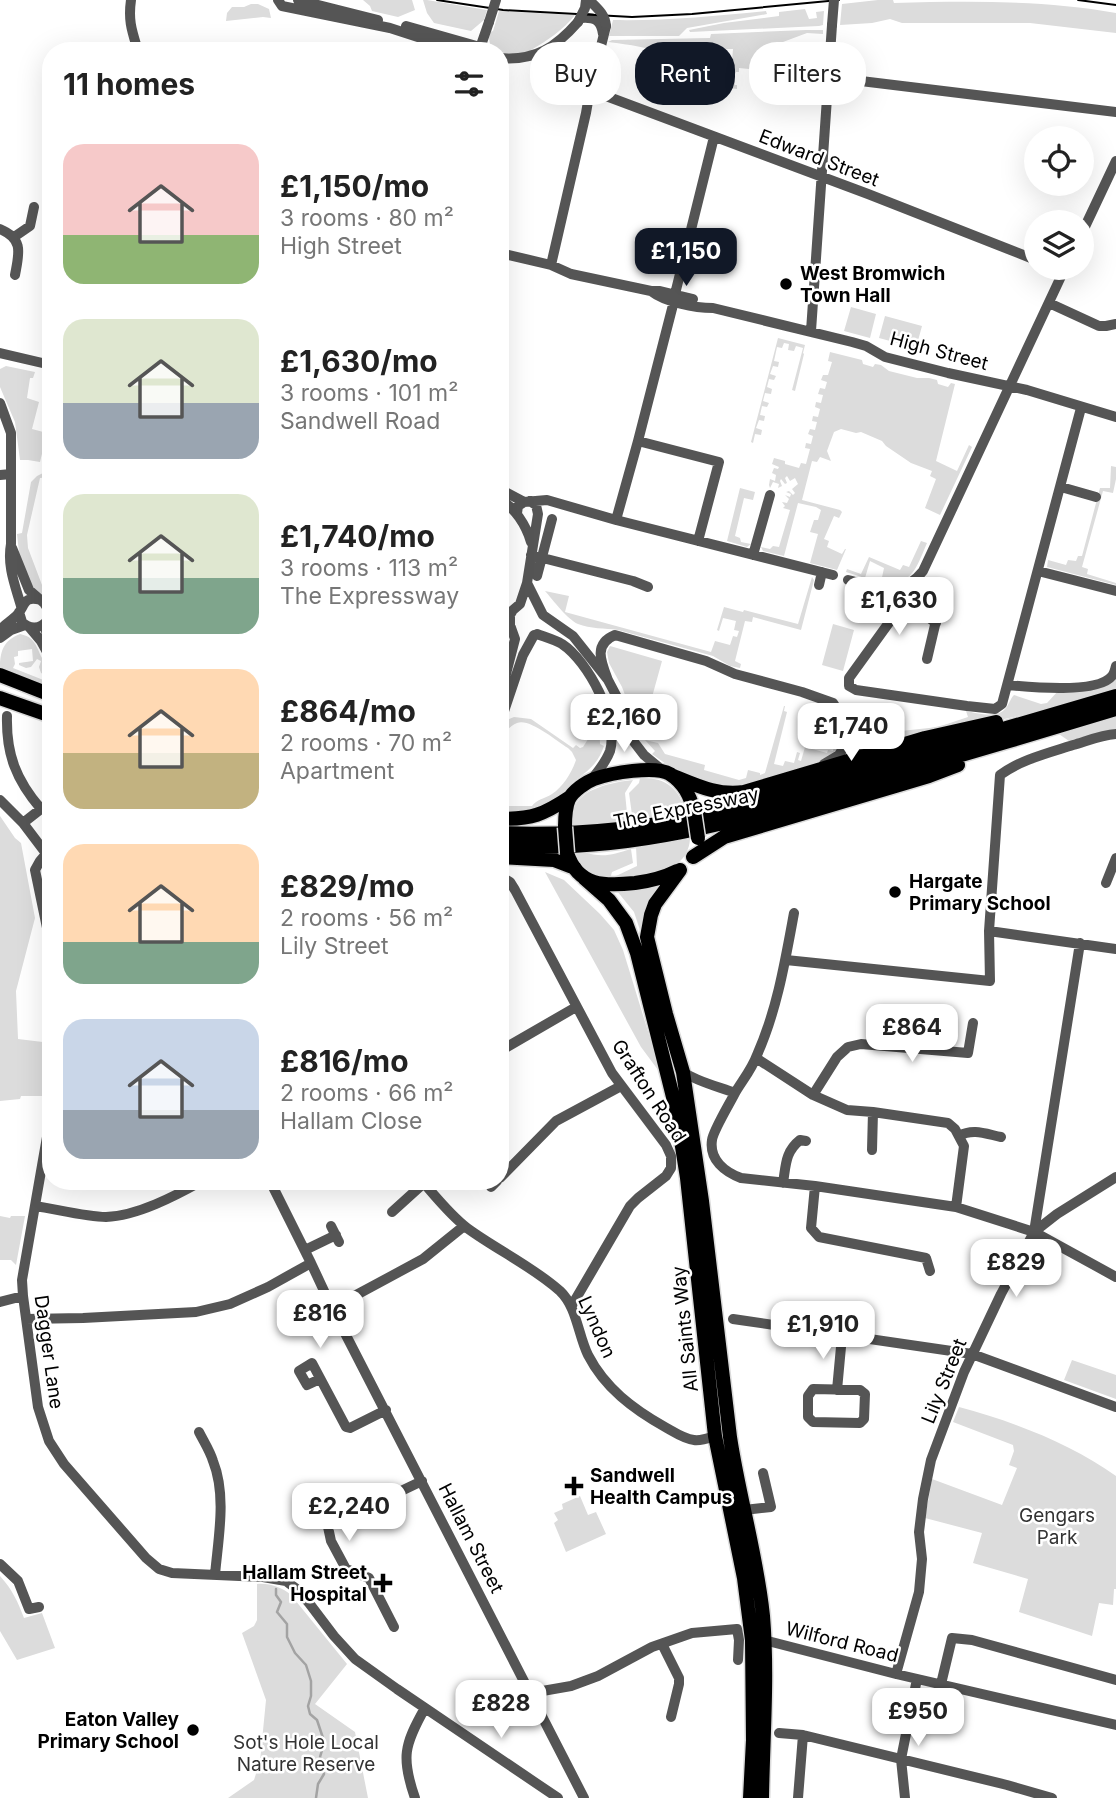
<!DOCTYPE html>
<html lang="en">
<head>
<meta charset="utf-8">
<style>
  :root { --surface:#fff; --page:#f6f6f6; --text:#222; --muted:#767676; --accent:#111827 }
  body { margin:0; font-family:Inter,sans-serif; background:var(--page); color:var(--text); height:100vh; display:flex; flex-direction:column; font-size:26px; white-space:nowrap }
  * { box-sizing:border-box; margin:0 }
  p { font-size:23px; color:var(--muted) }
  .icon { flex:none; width:38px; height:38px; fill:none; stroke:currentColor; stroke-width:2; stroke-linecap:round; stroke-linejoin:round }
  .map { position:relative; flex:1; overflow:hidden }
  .sheet { position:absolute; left:42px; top:42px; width:467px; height:1148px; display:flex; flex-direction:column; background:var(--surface); border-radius:28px; box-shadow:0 7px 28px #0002 }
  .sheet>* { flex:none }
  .banner { position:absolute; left:530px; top:42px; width:480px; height:63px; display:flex; gap:14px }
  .fabs { position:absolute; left:1024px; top:126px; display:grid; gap:14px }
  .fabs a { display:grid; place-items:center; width:70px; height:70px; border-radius:50%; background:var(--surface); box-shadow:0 7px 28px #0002; font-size:35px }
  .price { position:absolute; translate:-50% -60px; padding:0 16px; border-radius:14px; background:#fff; color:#222; font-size:23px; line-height:46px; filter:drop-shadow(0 2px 4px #0008) }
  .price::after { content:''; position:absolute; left:50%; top:42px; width:21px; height:16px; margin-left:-10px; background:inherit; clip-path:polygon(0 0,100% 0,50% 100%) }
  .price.selected { background:var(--accent); color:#fff }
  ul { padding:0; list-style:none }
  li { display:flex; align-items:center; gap:21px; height:175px; padding:0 21px }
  li span { display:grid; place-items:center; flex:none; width:196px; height:140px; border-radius:21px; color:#555 }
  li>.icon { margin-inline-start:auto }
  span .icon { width:84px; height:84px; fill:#fffc; stroke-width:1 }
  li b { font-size:30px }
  h2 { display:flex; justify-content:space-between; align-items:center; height:84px; padding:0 21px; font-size:30px }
  .pill { padding:0 24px; border-radius:28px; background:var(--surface); box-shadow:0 7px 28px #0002; font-size:24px; line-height:63px }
  .pill.selected { background:var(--accent); color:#fff }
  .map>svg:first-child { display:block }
  .green { fill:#dcdcdc }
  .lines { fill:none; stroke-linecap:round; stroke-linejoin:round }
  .stream { stroke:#a3a3a3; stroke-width:2.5 }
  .highway-casing { stroke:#dbdbdb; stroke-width:17 }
  .minor { stroke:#555; stroke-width:10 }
  .highway { stroke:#000; stroke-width:14 }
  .tram { stroke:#000; stroke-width:2 }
  .highway-bridge-casing { stroke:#dbdbdb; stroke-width:17; stroke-linecap:butt }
  .minor-bridge { stroke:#555; stroke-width:10 }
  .highway-bridge { stroke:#000; stroke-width:14 }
  .poi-dot { fill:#000; stroke:#fff; stroke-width:2.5 }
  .labels { text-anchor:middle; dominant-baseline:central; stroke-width:5; stroke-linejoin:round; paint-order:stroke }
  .street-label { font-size:19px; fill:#000; stroke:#fff }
  .poi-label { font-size:19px; font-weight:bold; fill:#000; stroke:#fff; text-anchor:start }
  .park-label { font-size:19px; fill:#333; stroke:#fff }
</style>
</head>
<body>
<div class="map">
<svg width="1116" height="1798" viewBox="0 0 1116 1798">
  <rect width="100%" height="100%" fill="#fff"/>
  <!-- green -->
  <path class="green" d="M363 0H412L415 10 398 17 372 11 370 6Z
    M423 0H427L487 10 484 20 471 31 434 23 427 13Z
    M878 0H893L894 3C968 1 1044 0 1116 13V33L1030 23H902L890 19 872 23 840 25 842 4Z
    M251 4H258L269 9 271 18 263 17 226 21 227 13 232 7H244Z
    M805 9 809 19 817 18 816 12 824 11 823 25 819 26 690 32 689 30 724 23 779 16V12Z
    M499 11 575 15C563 30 548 40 531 50V52C514 54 484 58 490 32L493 31Z
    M766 11 767 14 687 28 679 36H609L613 20C664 21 715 16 766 11Z
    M806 30H823V34L807 33 775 45V48L805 51V52H789L780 57V53L767 52 765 47 760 48 759 60 757 62 758 66 755 69 751 67 749 69 739 68V72H736L733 78 735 85H737V89L730 88 733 49 690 50 689 54 671 50 669 55C648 47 631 45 608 42L612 40 710 38 711 34Z
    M851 307 876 314 870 338 844 331Z
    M885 316 922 326 916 348 879 338Z
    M778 338 805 345 803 353 804 354 795 391 792 390 803 348 796 346 794 351 788 350 789 344 784 343 782 348 777 347 774 361 779 362 778 367 773 366 770 374 776 376 774 380 769 379 767 387 772 389 771 394 765 393 763 401 769 403 767 407 762 406 760 415 765 416 764 421 759 420 756 428 762 430 761 435 755 434 753 443 751 442Z
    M830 352 862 360 863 364 873 367 875 364 881 365 889 371 917 378H929L937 380 938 384 948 387 951 383 955 384 936 461 957 471 969 445 972 447 940 515 925 508 936 479 930 476 932 471 911 463 886 446 882 441 861 432 856 433 841 429 834 432 827 451 831 461 820 457 817 462 812 461 802 500 840 510 842 512 839 518 834 516 824 539 829 541 827 547 842 554 845 549H846L837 570 810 563 818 534 810 532 814 520H818L821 510 816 507 798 503 784 556 763 551 761 547 770 549 773 546 779 547 790 510 783 508 785 506 782 502 787 503 789 499 785 495 790 497 791 494 786 492 789 491 793 495 795 493 792 489 798 484 795 478 790 481 787 476 785 478 787 483 785 484 781 479 780 481 782 486 778 488 779 484 773 482 770 488 769 485 770 479 775 481 776 475 772 473 774 468 778 469 779 467 772 464 774 458 785 461V464L799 468 801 463 806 464 810 449 805 448 806 443 811 444 813 436 808 434 810 429 815 430 817 422 812 421 813 416 818 417 820 409 815 407 816 402 821 403 823 395 818 394 820 388 825 389 827 382 821 380 823 375H828L832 362 828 361Z
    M6 366 35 372 33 378H30L27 398 39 402 32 429 47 433 40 462 28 460H20L15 422 0 387V369Z
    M1111 466 1116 467V479L1113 493 1103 491 1082 567 1088 569 1087 574 1116 583V585L1047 567 1048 560 1066 565 1068 560 1076 561 1078 556H1082L1100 488H1110Z
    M47 471H51L50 477 40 478 27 535 28 548 42 585 51 592V601L32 589 20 561 17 534 22 533 31 482 37 476Z
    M740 488 755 492 753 500 744 498 735 536 740 538 741 542 751 544 747 547 727 541Z
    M921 541 927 543C917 566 912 588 881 582L884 568 870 561 865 578 846 572 847 569 861 574 869 557 900 570 903 565 909 567Z
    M812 577 814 580 801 630 753 617 752 622 745 621 735 661 741 664 740 668 730 666 713 656 618 630C605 628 590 629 578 624 567 619 553 600 545 591L569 596 565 612 711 652 715 641 730 645 733 636 737 637 739 631 734 630 736 621 723 618 719 631 717 630 724 607 743 612 744 610 798 624Z
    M833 624 854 630 843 671 822 665Z
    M20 634C35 637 36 646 42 658 46 666 51 669 51 678L41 673 39 667 41 661 37 659 31 667 26 668 19 665V663L33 661 32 649 18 651V656L14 657 15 664 13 668 51 683V687L0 667C0 651 4 640 20 634Z
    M610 646 662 661 644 726 636 724 622 687 609 663 607 652Z
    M1116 678V691L1053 708 867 750 850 739 847 716 849 712 854 711 853 718 901 731 938 727 968 717 966 711C977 713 996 719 1005 709 1009 705 1010 699 1014 695L1041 704 1047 703 1058 691Z
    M784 706H785L784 711 787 712 774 764 783 766 785 761 794 763 797 752 800 753 798 760 801 761 805 747 827 753 828 750 833 751 836 735 830 733 834 721 830 719 831 713 821 710 825 707C832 708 835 716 836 723H838L840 738 839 750 829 759 775 775 761 784 721 789 673 769 652 754 655 751 645 740 658 743 665 754 705 765 704 770 739 780 746 778 748 770 760 773V775L765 773Z
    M1116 714V729L1069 741 1056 732Z
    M514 717 531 719 573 748 576 745 580 748 583 747 599 722 600 744 604 746C598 764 588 771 573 782 568 787 563 793 558 797 540 810 521 812 501 812L500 800 507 806H532C537 799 544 799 552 794 563 787 572 772 576 760L572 752 568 748C556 741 530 718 517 723 509 726 505 733 501 739L507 720Z
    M640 778C665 777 680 788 685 812L633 822 629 793 639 783Z
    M633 780 625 793 628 823 573 826C573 820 572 814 574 809 580 788 614 782 633 780Z
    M0 816 15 838 21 843 35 918 16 991 18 1039 51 1043V1059L45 1096H21L20 1099 0 1101Z
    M690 839C687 877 643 872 616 878V876L637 866 636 847Z
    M631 849 633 863 612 872 610 879C592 876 583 870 575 854H583V852C603 858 612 855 631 849Z
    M545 872 564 880 600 914 614 930 623 950 661 1074 641 1047Z
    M665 884 641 933 634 912 617 891Z
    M0 1216 10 1218 11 1216H25L16 1265 11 1260H0Z
    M1072 1360 1116 1375V1399L1064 1380Z
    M959 1407C1012 1421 1072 1444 1116 1476V1589H1114L1113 1605 1099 1603 1092 1636 1019 1612 1028 1579 973 1563 982 1533 925 1518 932 1479 1002 1505 1017 1468 1009 1465 1014 1451 1013 1445 953 1422Z
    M580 1496 588 1515 596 1512 606 1534 566 1552 554 1523 558 1520 554 1513 563 1509 562 1504Z
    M0 1576C12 1589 18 1602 24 1618L42 1613 55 1648 17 1660 0 1631Z
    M257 1584C270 1583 281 1587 291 1595L347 1664 315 1704 355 1732 368 1798H228L254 1780 260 1761 266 1700 242 1633 254 1626 257 1620Z"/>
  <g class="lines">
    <!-- stream -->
    <path class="stream" d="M276 1589V1595L281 1602 277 1612 287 1624V1637L295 1653 306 1665 311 1681V1696L308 1706 310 1714 317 1720 323 1738V1747L320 1757 324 1774 318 1784 316 1798"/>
    <!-- highway casing -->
    <g class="highway-casing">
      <path id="highway" d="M0 675 51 695
        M0 698 51 716
        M671 775C696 785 717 796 744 792L925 738 996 722
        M500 819C532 819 543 815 570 797
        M565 827C565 818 565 808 569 799 573 791 586 782 594 779 611 773 655 765 670 774 684 783 690 796 694 811
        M500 833C572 836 641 829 712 814L1116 696
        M500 845C628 855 745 819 866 783 949 759 1033 734 1116 709
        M567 853C578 887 605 886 635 883 651 881 663 878 677 871
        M500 857 554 860 575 868
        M693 857 724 837 929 776 958 765
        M680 870 655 904 651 915 647 937 666 1014 683 1072 702 1201 730 1437C739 1497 757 1556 763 1616 768 1676 763 1737 762 1798
        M584 878 609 900 626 923 637 953 676 1109 687 1178 715 1436 744 1578 752 1640 753 1740 750 1798"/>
    </g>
    <!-- minor -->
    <path class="minor" d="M131 0C128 21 132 31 138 51
      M278 0 282 6 390 28 461 51
      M298 0 378 20
      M581 18C595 17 601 20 603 34
      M406 26 480 47
      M479 51 489 22
      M500 58C536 61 556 47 578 22
      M828 77 1116 112
      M590 90 868 194 1036 260
      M0 229C24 239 19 253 15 275
      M1082 233 1116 161
      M14 237 30 226 34 207
      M500 253 551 265 571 274 651 291H660L693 299
      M551 265 586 113 590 90 606 26
      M651 291C665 302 695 308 713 308L852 342 866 346 885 357 948 373 1027 390 1116 417
      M675 294 714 137
      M1049 303 1099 326H1106L1116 324
      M811 331 832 25
      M0 353 51 365
      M0 403 11 433V544C7 566 15 585 21 606
      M638 441 719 462 698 541
      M0 475 11 474
      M1061 487 1096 497
      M500 489 524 502
      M500 499C515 508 526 525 531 542
      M517 513 518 506 524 502 547 500 616 520 833 575
      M616 520 638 441 674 301
      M12 548 29 590 44 603 48 609 46 631 51 648
      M531 555 633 581 648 587
      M753 555 770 495
      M1038 571 1116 591
      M537 576 552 519
      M848 580C877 587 901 599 923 571L1065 268
      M527 583 543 615 573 636 608 680 618 699 628 732 634 742 644 755 662 770
      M819 585 822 572
      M901 588 903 599 901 606 849 678V686L856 690 967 706 995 709 1002 704 1081 408
      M902 602 909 603 936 623
      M19 612 22 622C30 630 40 629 47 621
      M30 628 41 641 51 659
      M0 630C5 624 13 620 18 614 26 603 24 596 41 600
      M537 634C545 637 555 640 562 644 588 661 619 720 610 751 606 762 599 770 592 779
      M0 638 11 630 25 625
      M927 659 939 608
      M608 680C601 662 593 644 615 635L706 661 735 674 802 692 833 703 842 717 845 737 844 747 839 755 824 764
      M1007 685C1028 687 1098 694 1112 676 1114 674 1115 670 1116 666
      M500 697 515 639 510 625V615L513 610 520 604 527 583 538 514 536 505 530 501
      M7 716C6 754 16 780 41 809
      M500 723 523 655 534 635
      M845 737C852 746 858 752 870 752
      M0 800 23 823 51 860
      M23 823 51 801
      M46 854 40 861 35 870 51 947
      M500 876 510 882 515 890 612 1073 666 1145 671 1156V1168L666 1176 638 1198 630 1206 571 1307
      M1106 883 1116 858
      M989 931 1116 949
      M786 960 990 981 989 931 1000 775C1020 760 1048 753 1073 745 1087 741 1101 735 1116 734
      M500 1051 576 1007
      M756 1058 813 1095 847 1110 873 1112 948 1123 955 1129 964 1146 956 1207
      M683 1072C696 1081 719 1087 735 1093 742 1081 752 1069 757 1055 777 1010 785 962 794 913
      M735 1093C730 1103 713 1131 712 1140 709 1160 725 1172 741 1178L815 1186 956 1207 1034 1232 1116 1277
      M813 1095 837 1057 848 1047 861 1044 968 1053 973 1023
      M51 1114 22 1280 23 1296 38 1407 49 1441 64 1464 146 1558 159 1569 172 1573 263 1577 286 1581 298 1590 309 1603 334 1636 355 1659 397 1689 558 1798
      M959 1136C973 1128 986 1134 1001 1137
      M872 1150 873 1112
      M500 1178 556 1121 621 1086
      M270 1181 311 1263 332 1308 584 1798
      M422 1181C436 1197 450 1215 467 1228 497 1250 532 1266 560 1291 577 1307 578 1335 588 1355 605 1388 633 1409 665 1427 674 1432 684 1439 694 1440 701 1441 709 1438 715 1436
      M783 1183C786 1165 785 1152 800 1140L806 1141
      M815 1186 811 1228 819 1237 926 1258 930 1271
      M491 1187 497 1181
      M35 1206C56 1209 86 1217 106 1217 137 1216 175 1196 202 1181
      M392 1212 424 1183
      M331 1226 339 1242
      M1034 1232 1057 1214 1116 1177
      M305 1250 336 1235
      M0 1302 23 1296
      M332 1308 423 1259 464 1226
      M26 1319 83 1318 196 1312 230 1304 268 1287 311 1263
      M733 1319 972 1354 1116 1407
      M320 1379 307 1385 299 1371 312 1363 346 1427 350 1428 386 1410
      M813 1389 860 1390 865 1394 864 1419 860 1423 813 1422 808 1417V1396Z
      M837 1390 842 1336
      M199 1432C204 1442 210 1451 213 1461 227 1496 218 1539 215 1575
      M744 1510 771 1507 763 1473
      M0 1564 18 1581 29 1609 39 1607
      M394 1627 369 1578 346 1569 331 1541 328 1527 334 1523 422 1481
      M764 1640 896 1674 1116 1725
      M662 1644 679 1678V1684L671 1717
      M896 1674 919 1592 922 1559 919 1532 923 1499 931 1460 964 1372 1001 1294 1034 1232 1080 943
      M941 1684 952 1638 972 1640 1116 1680
      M531 1693 571 1686 598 1676 652 1647 692 1633 737 1629 739 1640 738 1660
      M779 1733 803 1735 1007 1785 1052 1798
      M415 1798C401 1758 404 1745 425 1708
      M798 1798 803 1735
      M905 1798 901 1759 917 1679"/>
    <!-- highway -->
    <use href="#highway" class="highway"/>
    <!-- tram -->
    <path class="tram" d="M437 0 503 10 632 17 692 14 839 0
      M1078 0 1116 5"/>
    <!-- highway-bridge casing -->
    <g class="highway-bridge-casing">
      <path id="highway-bridge" d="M694 811 698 838
        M565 827 567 853"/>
    </g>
    <!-- minor-bridge -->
    <path class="minor-bridge" d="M589 0C597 8 605 14 606 26
      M489 22 496 0
      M578 22 585 8 586 0
      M832 25 834 0"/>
    <!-- highway-bridge -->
    <use href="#highway-bridge" class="highway-bridge"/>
  </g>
  <!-- markers -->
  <g class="poi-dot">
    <circle cx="786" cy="284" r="7"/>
    <circle cx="895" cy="892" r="7"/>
    <path d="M570.5 1475.5h7v7h7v7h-7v7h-7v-7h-7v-7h7z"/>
    <path d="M379.5 1572.5h7v7h7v7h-7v7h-7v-7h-7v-7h7z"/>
    <circle cx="193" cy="1730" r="7"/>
  </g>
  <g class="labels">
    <!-- street labels -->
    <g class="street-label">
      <text transform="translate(819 158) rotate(21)">Edward Street</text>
      <text transform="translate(939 351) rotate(15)">High Street</text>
      <text transform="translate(686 808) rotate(-11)">The Expressway</text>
      <text transform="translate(649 1091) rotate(57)">Grafton Road</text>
      <text transform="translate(597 1327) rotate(66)">Lyndon</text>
      <text transform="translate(685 1329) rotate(-96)">All Saints Way</text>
      <text transform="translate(49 1352) rotate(82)">Dagger Lane</text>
      <text transform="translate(944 1381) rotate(-68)">Lily Street</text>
      <text transform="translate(471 1538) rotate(63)">Hallam Street</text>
      <text transform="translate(842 1642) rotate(14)">Wilford Road</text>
    </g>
    <!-- poi labels -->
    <g class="poi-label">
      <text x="800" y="273">West Bromwich<tspan x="800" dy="22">Town Hall</tspan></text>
      <text x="909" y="881">Hargate<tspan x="909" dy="22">Primary School</tspan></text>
      <text x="590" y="1475">Sandwell<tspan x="590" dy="22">Health Campus</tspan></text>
      <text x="367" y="1572" text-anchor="end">Hallam Street<tspan x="367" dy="22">Hospital</tspan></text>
      <text x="179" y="1719" text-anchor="end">Eaton Valley<tspan x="179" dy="22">Primary School</tspan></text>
    </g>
    <!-- park labels -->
    <g class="park-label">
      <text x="1057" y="1515">Gengars<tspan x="1057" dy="22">Park</tspan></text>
      <text x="306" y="1742">Sot's Hole Local<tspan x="306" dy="22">Nature Reserve</tspan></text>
    </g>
  </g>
</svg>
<div class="fabs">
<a><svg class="icon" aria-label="locate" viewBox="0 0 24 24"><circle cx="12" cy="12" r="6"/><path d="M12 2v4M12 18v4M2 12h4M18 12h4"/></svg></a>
<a><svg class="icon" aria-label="layers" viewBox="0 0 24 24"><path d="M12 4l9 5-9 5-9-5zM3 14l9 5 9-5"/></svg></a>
</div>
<b class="price selected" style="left:686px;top:288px">£1,150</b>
<b class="price" style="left:899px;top:637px">£1,630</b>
<b class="price" style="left:624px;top:754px">£2,160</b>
<b class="price" style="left:851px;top:763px">£1,740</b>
<b class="price" style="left:912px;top:1064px">£864</b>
<b class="price" style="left:1016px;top:1299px">£829</b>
<b class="price" style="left:320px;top:1350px">£816</b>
<b class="price" style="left:823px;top:1361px">£1,910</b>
<b class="price" style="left:349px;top:1543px">£2,240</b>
<b class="price" style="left:501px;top:1740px">£828</b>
<b class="price" style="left:918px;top:1748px">£950</b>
<div class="banner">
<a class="pill">Buy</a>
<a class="pill selected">Rent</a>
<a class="pill">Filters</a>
</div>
<section class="sheet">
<h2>11 homes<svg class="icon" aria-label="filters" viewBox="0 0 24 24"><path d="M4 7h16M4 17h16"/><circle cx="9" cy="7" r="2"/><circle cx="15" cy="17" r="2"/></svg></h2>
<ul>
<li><span style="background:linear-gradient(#f6c9c9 65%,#8fb573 0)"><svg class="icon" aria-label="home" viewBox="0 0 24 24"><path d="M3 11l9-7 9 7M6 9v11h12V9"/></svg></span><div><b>£1,150/mo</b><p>3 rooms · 80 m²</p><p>High Street</p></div></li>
<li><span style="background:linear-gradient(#dfe7d0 60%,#9aa5b1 0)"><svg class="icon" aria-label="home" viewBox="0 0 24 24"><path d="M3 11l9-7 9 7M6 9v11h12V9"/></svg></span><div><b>£1,630/mo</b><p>3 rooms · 101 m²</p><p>Sandwell Road</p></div></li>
<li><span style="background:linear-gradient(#dfe7d0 60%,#7fa58c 0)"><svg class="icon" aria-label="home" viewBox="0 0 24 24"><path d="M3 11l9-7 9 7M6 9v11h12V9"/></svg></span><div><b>£1,740/mo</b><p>3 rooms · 113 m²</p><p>The Expressway</p></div></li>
<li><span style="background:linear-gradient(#ffd9b3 60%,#c2b280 0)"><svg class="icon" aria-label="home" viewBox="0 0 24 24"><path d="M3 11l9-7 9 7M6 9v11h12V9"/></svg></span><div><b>£864/mo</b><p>2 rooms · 70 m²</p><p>Apartment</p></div></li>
<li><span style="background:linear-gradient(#ffd9b3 70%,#7fa58c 0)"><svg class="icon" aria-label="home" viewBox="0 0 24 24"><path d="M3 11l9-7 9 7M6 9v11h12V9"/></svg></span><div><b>£829/mo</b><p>2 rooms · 56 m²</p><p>Lily Street</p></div></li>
<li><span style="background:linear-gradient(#c9d6e8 65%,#9aa5b1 0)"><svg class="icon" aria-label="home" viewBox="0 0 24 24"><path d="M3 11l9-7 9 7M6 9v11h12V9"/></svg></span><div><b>£816/mo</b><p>2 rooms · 66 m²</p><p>Hallam Close</p></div></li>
</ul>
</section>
</div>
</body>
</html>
